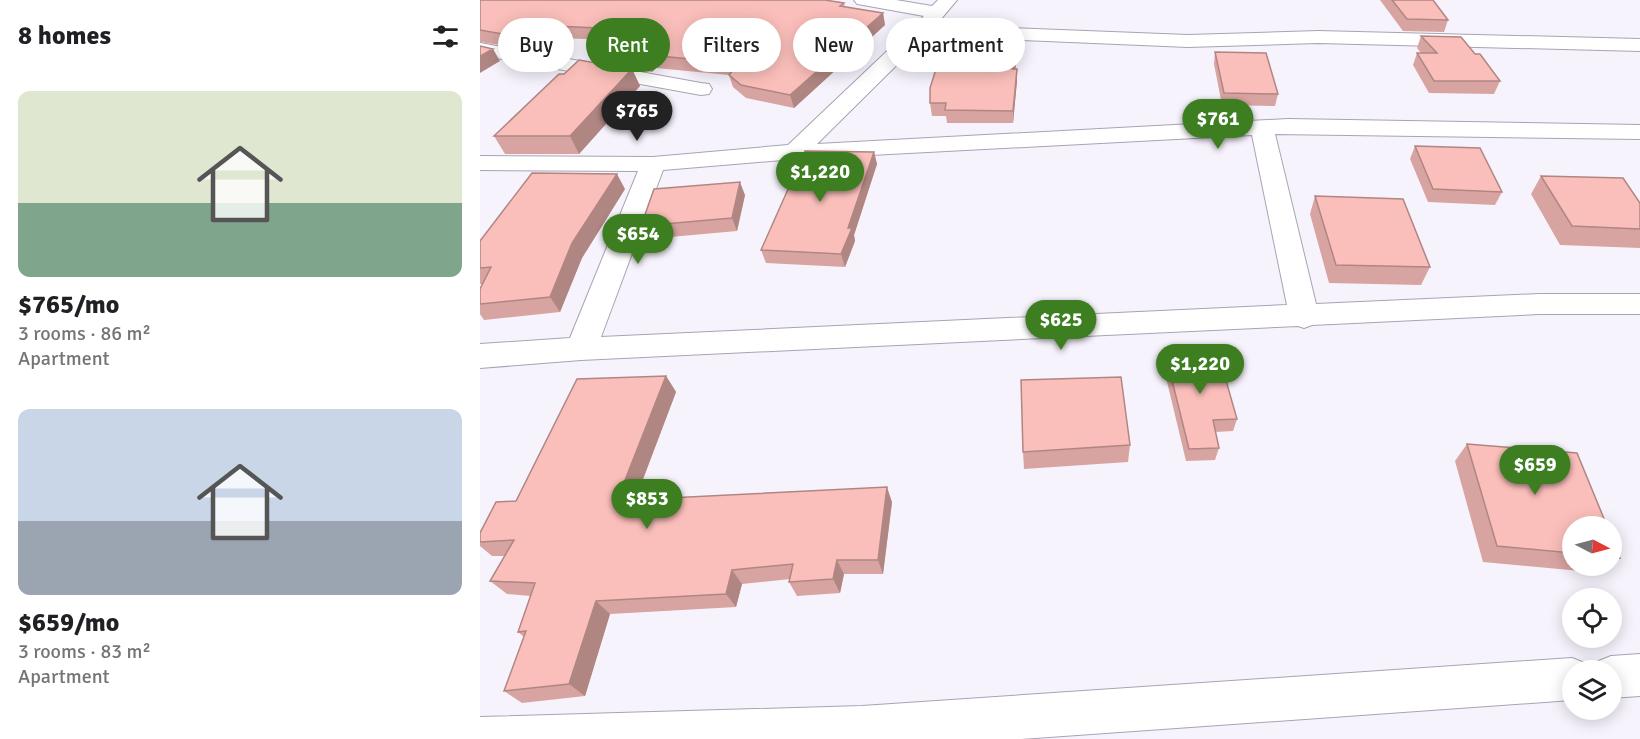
<!DOCTYPE html>
<html lang="en">
<head>
<meta charset="utf-8">
<style>
  :root { --surface:#fff; --page:#f6f6f6; --text:#202124; --muted:#757577; --accent:#3c7e20 }
  body { margin:0; font-family:Signika,sans-serif; background:var(--page); color:var(--text); height:100vh; display:flex; flex-direction:column; font-size:22px; white-space:nowrap }
  * { box-sizing:border-box; margin:0 }
  p { font-size:20px; color:var(--muted) }
  .icon { flex:none; width:33px; height:33px; fill:none; stroke:currentColor; stroke-width:2; stroke-linecap:round; stroke-linejoin:round }
  .map { position:relative; flex:1; overflow:hidden }
  .panel { display:flex; flex-direction:column; background:var(--surface); width:480px }
  .panel>* { flex:none }
  .hud { position:absolute; left:18px; top:18px; width:570px; height:54px; display:flex; gap:12px }
  .needle { width:39px; rotate:96deg }
  .controls { position:absolute; left:1082px; top:516px; display:grid; gap:12px }
  .controls a { display:grid; place-items:center; width:60px; height:60px; border-radius:50%; background:var(--surface); box-shadow:0 3px 15px #0003; font-size:30px }
  .price { position:absolute; translate:-50% -51px; padding:0 14px; border-radius:21px; background:var(--accent); color:#fff; font-size:20px; line-height:39px; filter:drop-shadow(0 2px 3px #0008) }
  .price::after { content:''; position:absolute; left:50%; top:36px; width:18px; height:14px; margin-left:-9px; background:inherit; clip-path:polygon(0 0,100% 0,50% 100%) }
  .price.current { background:#222; color:#fff }
  ul { padding:0; list-style:none }
  li { display:grid; align-content:center; gap:12px; height:318px; padding:0 18px }
  li span { display:grid; place-items:center; height:186px; border-radius:12px; color:#555 }
  li>.icon { margin-inline-start:auto }
  span .icon { width:108px; height:108px; fill:#fffc; stroke-width:1 }
  li b { font-size:26px }
  h2 { display:flex; justify-content:space-between; align-items:center; height:72px; padding:0 18px; font-size:26px }
  .chip { padding:0 21px; border-radius:27px; background:var(--surface); box-shadow:0 3px 15px #0003; font-size:21px; line-height:54px }
  .chip.current { background:var(--accent); color:#fff }
  main { display:flex; flex:1; min-height:0 }
  .map>svg:first-child { display:block }
  .lines { fill:none; stroke-linecap:round; stroke-linejoin:round }
  .minor-casing { stroke:#a9a3b2; stroke-width:2 }
  .minor { fill:#fff; fill-rule:evenodd }
  .wall { fill:#d8a4a1 }
  .shaded-wall { fill:#b08683 }
  .building { fill:#fbbfbb; stroke:#b08683; stroke-width:1.5 }
</style>
</head>
<body>
<main>
<section class="panel">
<h2>8 homes<svg class="icon" aria-label="filters" viewBox="0 0 24 24"><path d="M4 7h16M4 17h16"/><circle cx="9" cy="7" r="2"/><circle cx="15" cy="17" r="2"/></svg></h2>
<ul>
<li><span style="background:linear-gradient(#dfe7d0 60%,#7fa58c 0)"><svg class="icon" aria-label="home" viewBox="0 0 24 24"><path d="M3 11l9-7 9 7M6 9v11h12V9"/></svg></span><div><b>$765/mo</b><p>3 rooms · 86 m²</p><p>Apartment</p></div></li>
<li><span style="background:linear-gradient(#c9d6e8 60%,#9aa5b1 0)"><svg class="icon" aria-label="home" viewBox="0 0 24 24"><path d="M3 11l9-7 9 7M6 9v11h12V9"/></svg></span><div><b>$659/mo</b><p>3 rooms · 83 m²</p><p>Apartment</p></div></li>
</ul>
</section>
<div class="map">
<svg width="1160" height="739" viewBox="0 0 1160 739">
  <rect width="100%" height="100%" fill="#f7f3fd"/>
  <g class="lines">
    <!-- minor casing -->
    <g class="minor-casing">
      <path id="minor" d="M374 0H416L452 6 458 0H477L456 25 708 35 838 31 1160 39V51L838 43 708 47 446 36 337 144 808 119 1160 125V139L795 134 836 304 1059 294H1160V314H1059L832 325 824 328 818 326 101 360 0 368V344L90 338 158 171 0 170V156L173 157 308 145 444 16 383 5 377 4ZM772 135 807 305 121 337 183 170 315 159Z
        M0 43 221 83 229 84 232 89 229 94 221 95 0 55Z
        M1160 654V696L1131 698V670H1112L1116 662 1131 656Z
        M1092 658 1107 664 1110 670H1092V700L541 739H0V717L382 706Z"/>
    </g>
    <!-- minor -->
    <use href="#minor" class="minor"/>
  </g>
  <!-- wall -->
  <path class="wall" d="M0 0 364 3 365 7 403 13 405 25 314 108 266 98 253 87 249 75 176 68 172 72 122 63 116 50 127 40 58 37 41 48 0 42Z
    M900 0H953L968 20 964 32 923 31Z
    M539 33 540 45 535 69H537V81L533 123H467L466 116H452L450 103Z
    M941 36 995 54 1020 81 1014 94 949 93 933 65 937 53H941L937 48Z
    M735 52 798 94 795 106 742 105 734 64Z
    M152 69 160 86 99 154H25L14 136Z
    M935 146 1022 192 1015 205 948 202 930 159Z
    M394 152 397 164 374 235 375 241 365 267 286 263 281 250Z
    M1061 176 1160 203V248L1080 245 1051 194Z
    M145 189 102 258 80 312 4 320 0 314V289L2 284H0V241Z
    M265 195 257 231 168 239 161 226Z
    M835 196 950 267 941 285 849 283 830 214Z
    M685 352 757 419 753 431 735 432 739 448 735 460 706 461 683 365Z
    M186 376 196 392 155 500 412 502 403 574H364L360 593 317 596 309 582 310 579 262 584 256 607 130 614 105 696 42 703 24 691 44 637 38 632 51 596 27 594 10 581 25 556H12L0 546V533L36 501Z
    M987 444 1092 526V566H1131L1122 573 1003 562 975 461Z
    M650 445 648 462 544 469 543 452Z
    M1131 536 1140 558 1131 565Z"/>
  <!-- shaded-wall -->
  <path class="shaded-wall" d="M403 13 405 25 314 108 310 95Z
    M52 25 58 37 41 48 34 36Z
    M539 33 540 45 533 81 532 69Z
    M13 49 20 61 0 73V56Z
    M171 55 176 68 172 72 167 59Z
    M152 69 160 86 99 154 90 136Z
    M537 69V81L533 123V111Z
    M394 152 397 164 374 235 375 241 365 267 361 254 368 228Z
    M137 174 145 189 102 258 80 312 70 297 92 243Z
    M260 182 265 195 257 231 252 218Z
    M186 376 196 392 154 503 138 498Z
    M407 487 412 502 403 574 398 560Z
    M357 560 364 574 360 593 353 579Z
    M252 570 262 584 256 607 246 594Z
    M116 601 130 614 105 696 89 684Z"/>
  <!-- building -->
  <path class="building" d="M0 0H345L364 3 360 6 403 13 310 95 261 85 249 75 258 64 171 55 167 59 116 50 139 29 52 25 34 36 0 30Z
    M912 0H953L968 20 927 19Z
    M468 31 539 33 532 69H537L533 111 465 110 466 103H450V88Z
    M941 36 981 37 995 54H1000L1020 81H954L937 53H957Z
    M0 46 13 49 0 56Z
    M735 52 786 53 798 94 744 93Z
    M99 60 152 69 90 136H14L79 74H84Z
    M935 146 1000 148 1022 192 953 189Z
    M325 151 394 152 368 228H372L361 254 281 250Z
    M52 173 137 174 92 243 70 297 0 304V289L11 267 0 268V241Z
    M1061 176 1143 178 1160 203V229L1092 226Z
    M260 182 252 218 161 226 174 189Z
    M835 196 923 199 950 267 856 265Z
    M737 349 757 419 733 420 739 448 709 449 685 352Z
    M186 376 138 498 149 497 148 500 407 487 398 560H357L353 579 309 582 313 564 252 570 246 594 116 601 89 684 24 691 46 631 38 632 55 583 10 581 34 540 0 542V533L16 502 36 501 97 379Z
    M641 377 650 445 543 452 541 380Z
    M987 444 1097 453 1127 526H1092V553L1017 546Z
    M1131 536 1140 558 1131 557Z"/>
</svg>
<div class="controls">
<a><svg class="needle" viewBox="-14 -14 28 28"><path d="M0-13l5 13h-10z" fill="#e53935"/><path d="M0 13l5-13h-10z" fill="#757577"/></svg></a>
<a><svg class="icon" aria-label="locate" viewBox="0 0 24 24"><circle cx="12" cy="12" r="6"/><path d="M12 2v4M12 18v4M2 12h4M18 12h4"/></svg></a>
<a><svg class="icon" aria-label="layers" viewBox="0 0 24 24"><path d="M12 4l9 5-9 5-9-5zM3 14l9 5 9-5"/></svg></a>
</div>
<b class="price current" style="left:157px;top:142px">$765</b>
<b class="price" style="left:738px;top:150px">$761</b>
<b class="price" style="left:340px;top:203px">$1,220</b>
<b class="price" style="left:158px;top:265px">$654</b>
<b class="price" style="left:581px;top:351px">$625</b>
<b class="price" style="left:720px;top:395px">$1,220</b>
<b class="price" style="left:1055px;top:496px">$659</b>
<b class="price" style="left:167px;top:530px">$853</b>
<div class="hud">
<a class="chip">Buy</a>
<a class="chip current">Rent</a>
<a class="chip">Filters</a>
<a class="chip">New</a>
<a class="chip">Apartment</a>
</div>
</div>
</main>
</body>
</html>
